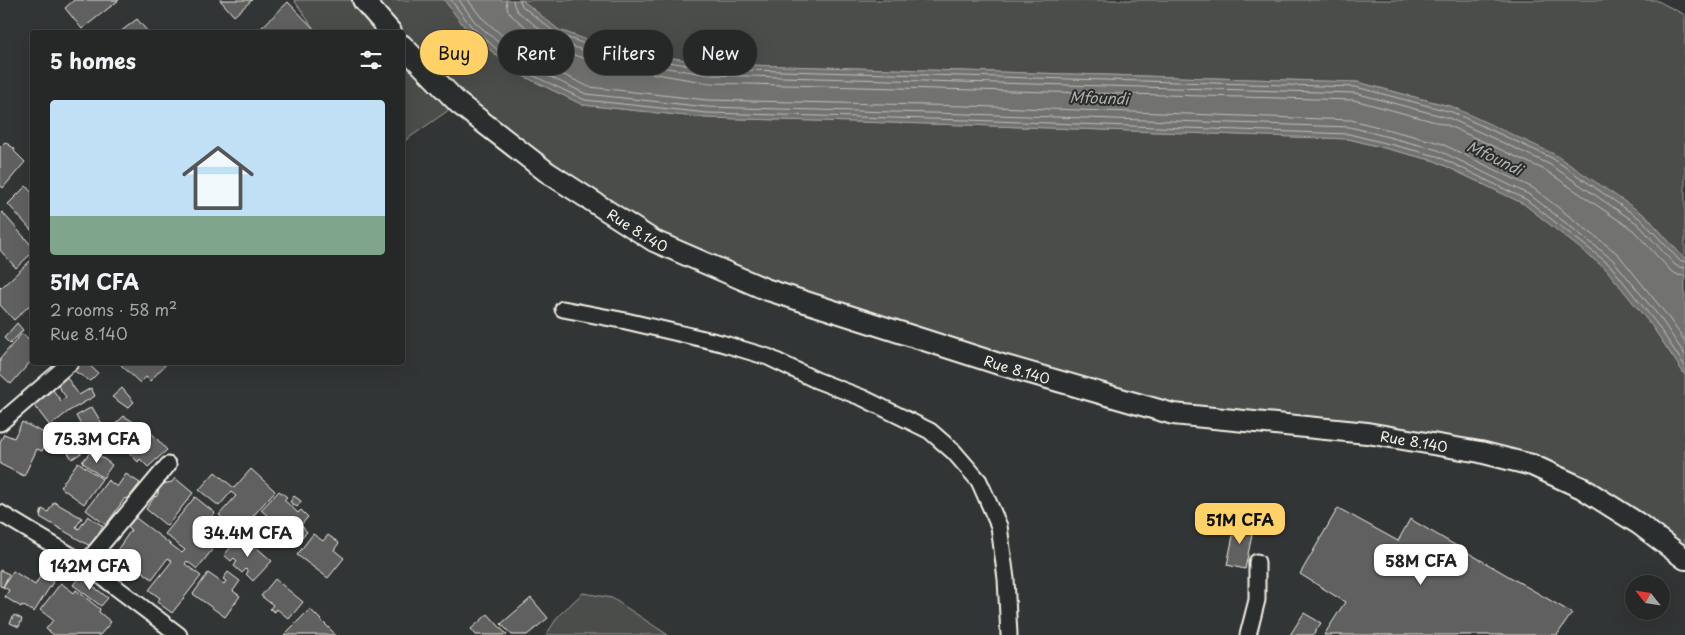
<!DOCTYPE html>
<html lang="en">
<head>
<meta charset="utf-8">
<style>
  :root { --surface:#262828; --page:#323434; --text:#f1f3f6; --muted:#a4a6a8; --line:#424445; --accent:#ffd166 }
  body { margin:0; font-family:"Playpen Sans",sans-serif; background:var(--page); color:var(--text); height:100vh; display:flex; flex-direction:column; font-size:19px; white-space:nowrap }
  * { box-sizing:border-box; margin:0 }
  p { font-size:16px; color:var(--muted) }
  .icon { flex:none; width:28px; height:28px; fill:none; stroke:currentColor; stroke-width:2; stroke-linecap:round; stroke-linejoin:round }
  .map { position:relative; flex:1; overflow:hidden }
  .sheet { position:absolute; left:30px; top:30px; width:375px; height:335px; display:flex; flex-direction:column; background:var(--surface); border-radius:5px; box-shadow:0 5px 20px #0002,0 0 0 1px var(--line) }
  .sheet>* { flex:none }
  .banner { position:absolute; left:420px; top:30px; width:475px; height:45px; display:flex; gap:10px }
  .needle { width:32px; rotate:300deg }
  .fabs { position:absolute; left:1625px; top:575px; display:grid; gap:10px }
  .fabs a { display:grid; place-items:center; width:45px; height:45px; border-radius:50%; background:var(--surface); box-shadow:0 5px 20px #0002,0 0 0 1px var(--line); font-size:25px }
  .price { position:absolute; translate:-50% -42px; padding:0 11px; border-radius:10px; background:#fff; color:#222; font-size:16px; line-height:32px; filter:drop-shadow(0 1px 2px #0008) }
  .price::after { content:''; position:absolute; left:50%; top:30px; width:15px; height:11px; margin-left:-8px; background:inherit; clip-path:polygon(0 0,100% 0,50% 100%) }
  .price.selected { background:var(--accent); color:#111 }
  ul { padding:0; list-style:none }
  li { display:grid; align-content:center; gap:10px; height:265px; padding:0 20px }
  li+li { border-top:1px solid var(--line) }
  li span { display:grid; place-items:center; height:155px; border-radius:5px; color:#555 }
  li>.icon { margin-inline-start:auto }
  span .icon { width:90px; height:90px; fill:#fffc; stroke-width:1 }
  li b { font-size:21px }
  h2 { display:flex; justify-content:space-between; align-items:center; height:60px; padding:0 20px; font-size:21px }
  .tag { padding:0 18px; border-radius:22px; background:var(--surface); box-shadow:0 5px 20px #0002,0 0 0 1px var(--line); font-size:18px; line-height:45px }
  .tag.selected { background:var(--accent); color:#111 }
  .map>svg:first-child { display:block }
  .green { fill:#4b4d4c; stroke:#a09f9a }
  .water { fill:#727370; stroke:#a6a5a0 }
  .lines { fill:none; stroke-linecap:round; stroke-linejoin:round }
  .shore { stroke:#c0bfb8; stroke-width:1 }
  .building { fill:#5f605f; stroke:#f4f1e8 }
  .minor-casing { stroke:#f4f1e8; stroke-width:19 }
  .major-casing { stroke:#f4f1e8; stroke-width:24 }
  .minor { stroke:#2a2d2e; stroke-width:15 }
  .major { stroke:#2a2d2e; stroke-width:20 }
  .labels { text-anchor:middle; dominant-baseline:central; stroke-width:4; stroke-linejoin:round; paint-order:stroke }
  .street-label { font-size:14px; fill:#f4f1e8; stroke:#2a2d2e }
  .water-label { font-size:15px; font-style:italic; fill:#b3b2ac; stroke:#2a2d2e }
</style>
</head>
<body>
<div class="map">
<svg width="1685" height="635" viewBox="0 0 1685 635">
  <rect width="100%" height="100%" fill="#323535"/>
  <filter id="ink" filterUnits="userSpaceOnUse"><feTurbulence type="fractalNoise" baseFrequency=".02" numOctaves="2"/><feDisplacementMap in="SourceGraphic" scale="10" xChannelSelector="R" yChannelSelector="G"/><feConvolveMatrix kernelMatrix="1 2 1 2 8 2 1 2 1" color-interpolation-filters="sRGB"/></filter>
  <g filter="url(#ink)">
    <!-- green -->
    <path class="green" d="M294 0H444L467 30 517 73 583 105 706 118 967 125 1349 139 1435 161 1524 204 1606 269 1652 326 1685 375V559L1532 465 1173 414 999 364 654 241 459 103 403 142 402 32H316Z
      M522 0H1656L1685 15V259L1646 216 1453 107 1357 82 711 64 610 48 559 30Z
      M583 593 612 598 668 635H546L559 615Z"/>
    <!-- water -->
    <path class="water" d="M444 0H522L559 30 610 48 711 64 1357 82 1453 107 1554 154 1646 216 1685 259V375L1652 326 1606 269 1524 204 1435 161 1349 139 967 125 706 118 583 105 517 73 467 30Z"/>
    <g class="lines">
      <!-- shore -->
      <path class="shore" d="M451 0 471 26 519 69 585 100 707 113 967 120 1349 134 1437 156 1527 200 1610 265 1656 323 1685 366
        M459 0 475 22 523 64 586 94 707 107 967 114 1350 127 1438 150 1530 195 1613 260 1661 319 1685 355
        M468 0 481 17 527 57 589 87 707 100 968 106 1351 120 1440 143 1533 188 1618 254 1666 314 1685 341
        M506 0 507 8 511 15 550 47 604 65 709 83 1354 100 1447 125 1545 170 1633 230 1671 271 1678 275 1685 276
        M513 0 514 5 517 11 554 40 606 58 710 75 1355 93 1449 118 1549 164 1638 224 1675 265 1679 267 1685 268
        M520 0 522 6 557 34 608 52 711 69 1356 87 1452 112 1552 158 1642 220 1679 260 1685 262"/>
    </g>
    <!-- building -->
    <path class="building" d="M74 0H119L82 29 65 8Z
      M220 0H252L234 16Z
      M288 2 317 32H257Z
      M137 19 148 32H120Z
      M5 142 15 149 14 151 25 162 3 188 0 185V147Z
      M26 186 32 193V231L8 204Z
      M2 212 32 246V253L16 268 0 250V214Z
      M30 261 32 264V303L14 320 0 305V287L1 288Z
      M17 323 23 330 10 344 4 338Z
      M22 333 32 342V360L11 384 0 374V359Z
      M77 362H89L88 364 98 373 90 381 71 369Z
      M124 362H168L150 381 146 377 140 383 121 365Z
      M65 375 79 395 91 388 95 396 69 411 50 426 34 405 53 390 61 401 66 397 55 382Z
      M122 388 134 402 128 408 112 397Z
      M92 407 104 427 88 437 76 416Z
      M124 416 140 426 132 434 130 431 120 441 110 429Z
      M22 422 50 436 42 451 37 449 24 476 0 464V442L4 434 14 438Z
      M146 427 167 450 148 467 140 459 138 462 123 446Z
      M84 433 92 446 72 459 64 446Z
      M92 450 112 465 103 478 82 462Z
      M78 462 102 479 84 504 60 487Z
      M251 469 275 491 239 532 219 515 236 496 231 492 219 506 199 490 215 472 234 488Z
      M126 474 140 483 127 500 125 498 106 525 86 510 108 480 117 487Z
      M175 478 193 493 167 526 146 509 155 496 156 497 158 494V490L163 484 172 482Z
      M279 491 287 497 284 500 298 513 301 510 308 517 301 525 307 532 299 540 293 534 291 536 261 510Z
      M294 496 301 501 297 507 290 502Z
      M195 497 215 513 210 518 227 531 197 569 187 561 185 564 201 576 172 613 157 602 160 598 149 590 172 561 168 558 152 579 135 566H133L130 569 113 556 131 530 125 525 132 515 182 553 185 550 165 534Z
      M54 502 82 518 76 527 79 529 88 516 103 526 90 546 40 517 42 509 48 512Z
      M1338 508 1398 541 1410 519 1572 613 1557 635H1324L1345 602 1300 574Z
      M1236 521 1254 525 1245 569 1227 565Z
      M313 534 323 541 328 535 339 543 334 550 344 558 328 578 297 555Z
      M242 535 272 561 253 581 246 574 248 572 246 569 242 573 234 566 237 561 234 558 231 561 224 555Z
      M0 570 9 574 3 587 0 586Z
      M13 571 35 585 41 575 53 582 34 612 22 605 21 607 5 597 9 590 3 587Z
      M228 572 240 581 233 591 240 596 225 617 193 594 208 573 224 584 226 581 223 579Z
      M80 576 108 598 101 606 73 585Z
      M275 579 303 602 289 619 277 609 275 612 270 609 273 605 261 596Z
      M61 583 74 593 76 590 100 609 99 612 111 622 100 635H54L46 629 53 620 40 610Z
      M531 598 548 618 527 635H512L501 624Z
      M310 609 336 635H284Z
      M1304 613 1321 623 1313 635H1290Z
      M488 614 507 635H476L471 629Z
      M14 615 22 619 19 627 10 623Z"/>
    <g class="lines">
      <!-- minor casing -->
      <g class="minor-casing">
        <path id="minor" d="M563 309 626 321 721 343 768 357 816 380 863 398 930 431 954 452 979 481 999 526 1006 579 1009 635
          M0 423 71 362
          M0 513 85 564 179 635
          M85 564 168 465
          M1248 635 1257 600V562"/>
      </g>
      <!-- major casing -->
      <g class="major-casing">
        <g id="major">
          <path d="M363 0 391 32"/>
          <path id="s1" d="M402 45 458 103 547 172 654 241 765 289 999 364 1173 414 1367 433 1480 452 1532 465 1582 488 1639 524 1685 559"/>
        </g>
      </g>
      <!-- minor -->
      <use href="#minor" class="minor"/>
      <!-- major -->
      <use href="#major" class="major"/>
    </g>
  </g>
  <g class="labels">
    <!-- street labels -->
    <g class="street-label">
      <text stroke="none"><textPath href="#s1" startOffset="301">Rue 8.140</textPath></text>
      <text stroke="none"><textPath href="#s1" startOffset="706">Rue 8.140</textPath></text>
      <text stroke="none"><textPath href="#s1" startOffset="1111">Rue 8.140</textPath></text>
    </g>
    <!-- water labels -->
    <g class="water-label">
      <text transform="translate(1099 97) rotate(2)">Mfoundi</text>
      <text transform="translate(1495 157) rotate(26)">Mfoundi</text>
    </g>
  </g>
</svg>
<div class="fabs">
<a><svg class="needle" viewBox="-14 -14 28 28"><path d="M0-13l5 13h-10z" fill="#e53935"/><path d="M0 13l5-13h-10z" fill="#a4a6a8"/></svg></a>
</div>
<b class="price" style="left:97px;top:464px">75.3M CFA</b>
<b class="price selected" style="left:1240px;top:545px">51M CFA</b>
<b class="price" style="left:248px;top:558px">34.4M CFA</b>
<b class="price" style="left:1421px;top:586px">58M CFA</b>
<b class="price" style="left:90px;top:591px">142M CFA</b>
<div class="banner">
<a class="tag selected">Buy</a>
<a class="tag">Rent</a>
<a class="tag">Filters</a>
<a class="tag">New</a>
</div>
<section class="sheet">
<h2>5 homes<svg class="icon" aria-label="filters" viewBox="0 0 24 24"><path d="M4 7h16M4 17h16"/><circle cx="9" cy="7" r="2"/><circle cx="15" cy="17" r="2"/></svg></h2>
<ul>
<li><span style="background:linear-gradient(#bfe0f5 75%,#7fa58c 0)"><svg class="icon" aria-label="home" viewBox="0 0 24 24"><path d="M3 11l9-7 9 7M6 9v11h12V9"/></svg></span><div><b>51M CFA</b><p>2 rooms · 58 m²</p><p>Rue 8.140</p></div></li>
</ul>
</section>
</div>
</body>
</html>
